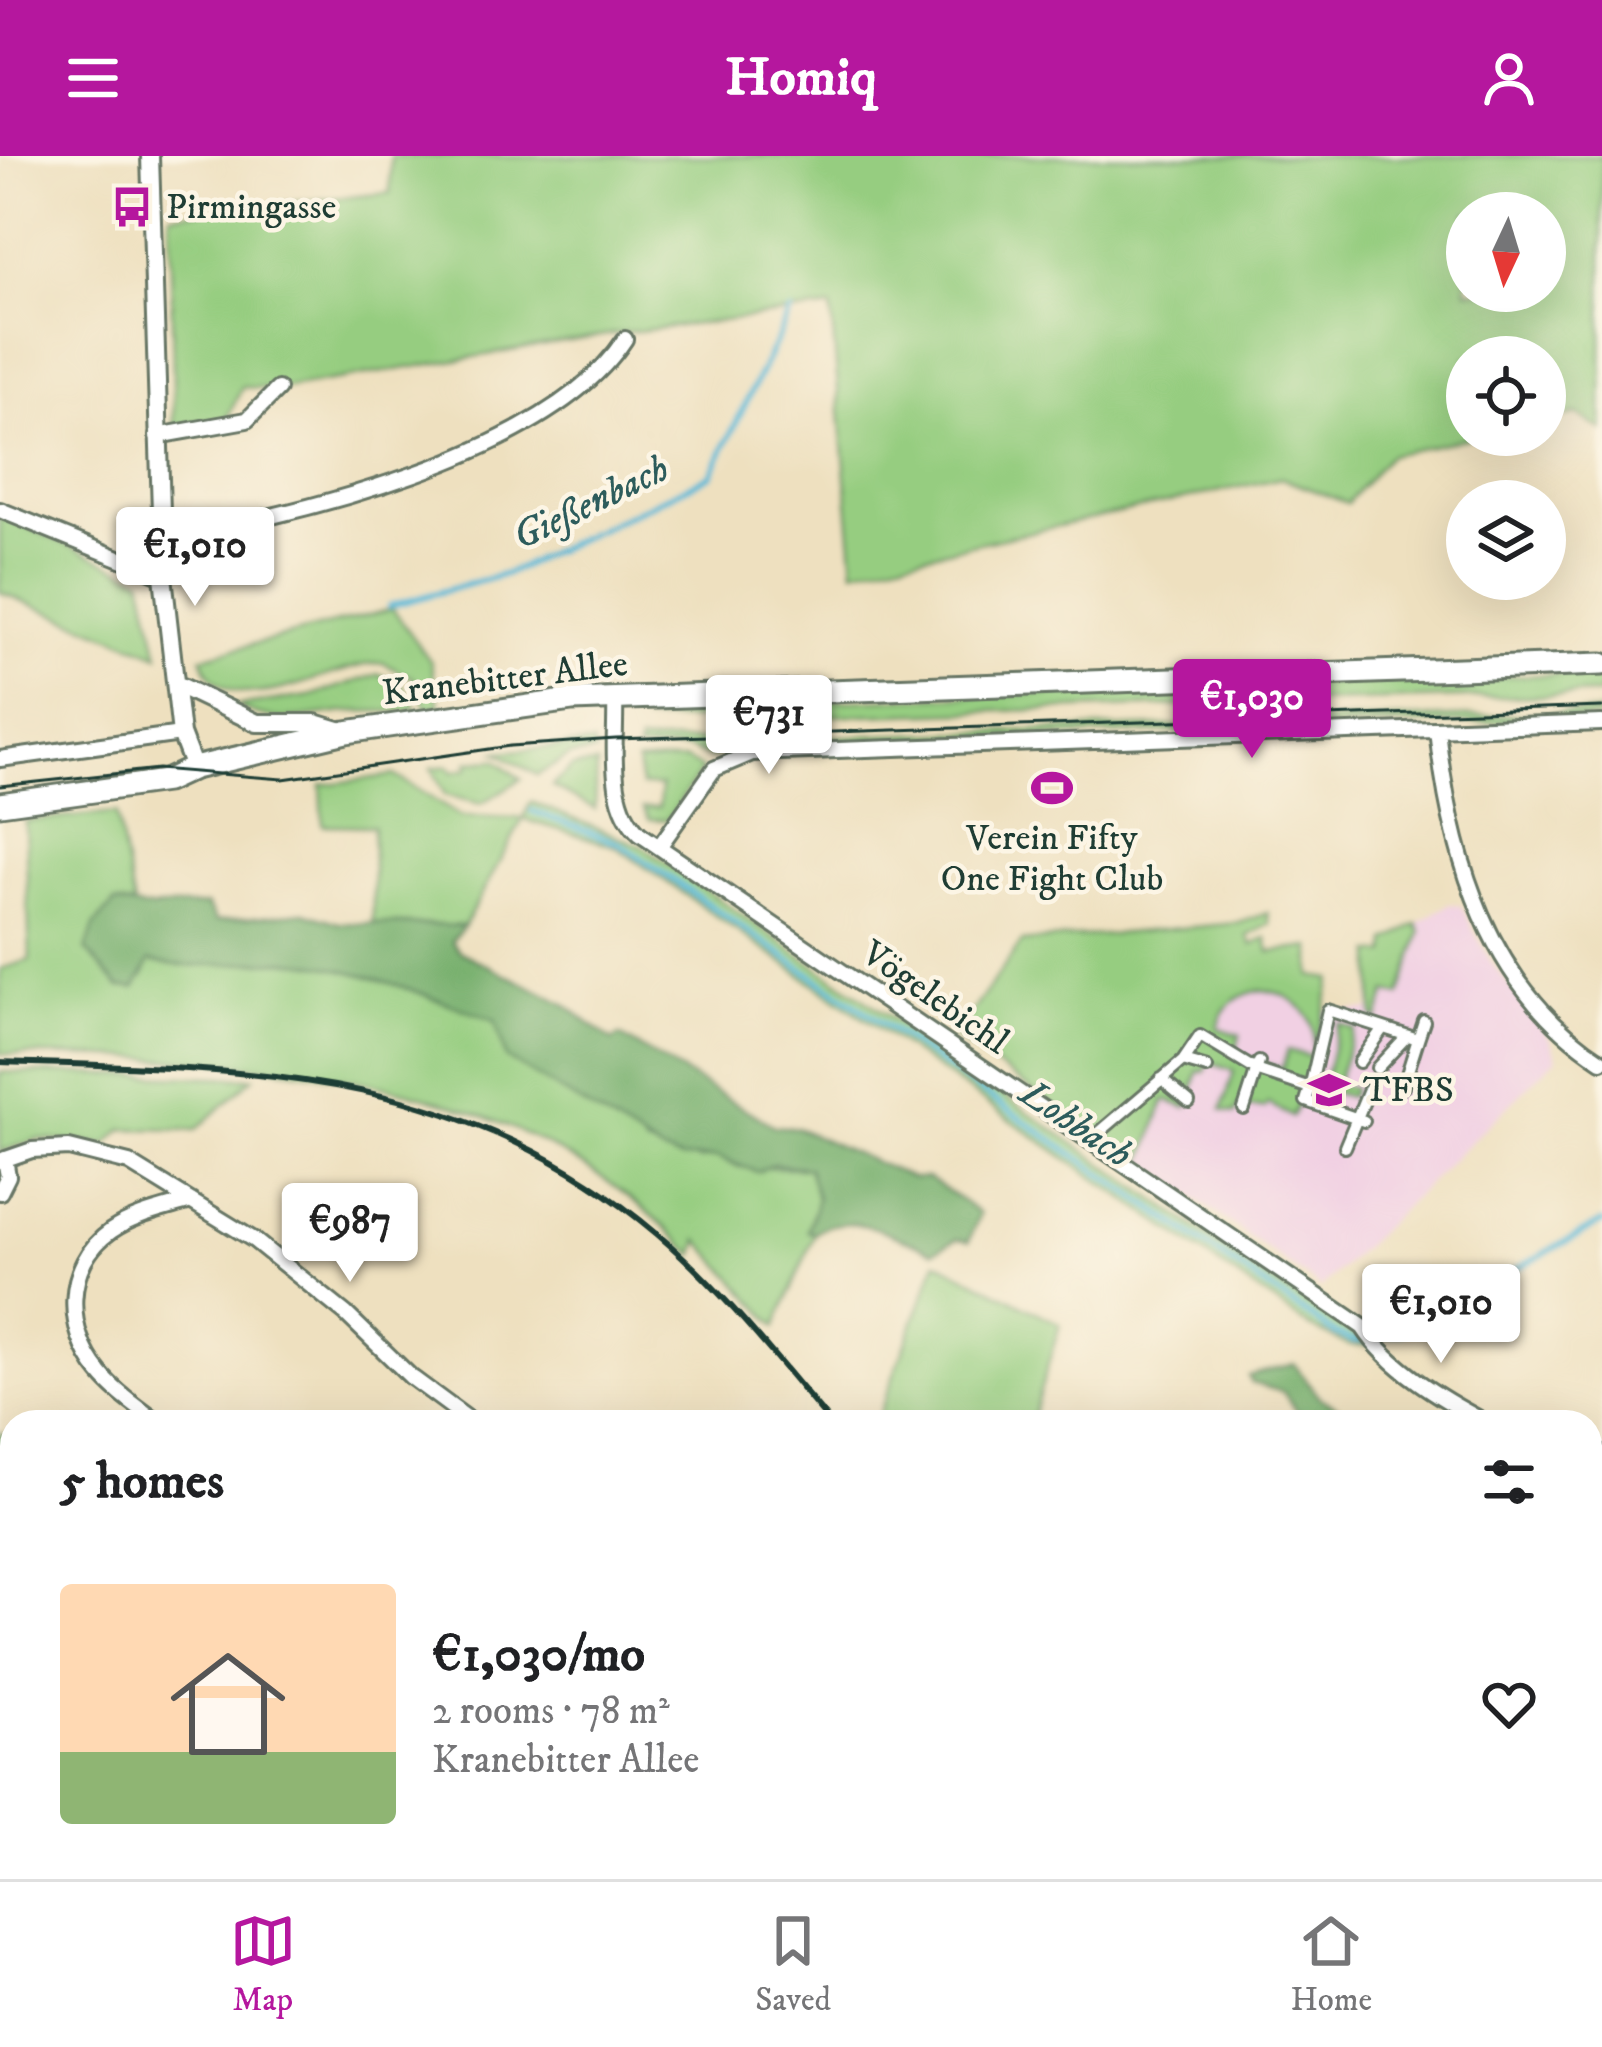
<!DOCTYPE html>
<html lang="en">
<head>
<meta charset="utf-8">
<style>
  :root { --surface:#fff; --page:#f6f6f6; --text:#202124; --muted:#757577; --line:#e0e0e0; --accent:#b5179e }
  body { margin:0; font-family:"IM FELL DW Pica",serif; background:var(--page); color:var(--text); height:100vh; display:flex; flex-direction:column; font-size:45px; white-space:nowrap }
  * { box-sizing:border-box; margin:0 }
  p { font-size:39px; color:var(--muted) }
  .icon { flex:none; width:66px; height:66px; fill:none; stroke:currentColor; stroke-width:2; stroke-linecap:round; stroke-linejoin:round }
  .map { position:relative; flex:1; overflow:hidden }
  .details { position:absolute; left:0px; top:1254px; width:1602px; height:471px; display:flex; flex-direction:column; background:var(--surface); border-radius:36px 36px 0 0; box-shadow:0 12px 48px #0002 }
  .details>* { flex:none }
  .needle { width:78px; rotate:184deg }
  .controls { position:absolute; left:1446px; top:36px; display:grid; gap:24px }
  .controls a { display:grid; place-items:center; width:120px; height:120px; border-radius:50%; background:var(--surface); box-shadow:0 12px 48px #0002; font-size:60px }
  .price { position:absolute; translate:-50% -102px; padding:0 27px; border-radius:12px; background:#fff; color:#222; font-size:39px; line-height:78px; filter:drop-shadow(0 3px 6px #0008) }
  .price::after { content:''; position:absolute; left:50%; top:72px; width:36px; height:27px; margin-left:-18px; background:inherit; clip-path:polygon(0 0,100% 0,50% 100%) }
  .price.selected { background:var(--accent); color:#fff }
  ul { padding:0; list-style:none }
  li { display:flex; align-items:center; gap:36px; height:300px; padding:0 60px }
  li span { display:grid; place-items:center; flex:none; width:336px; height:240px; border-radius:12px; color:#555 }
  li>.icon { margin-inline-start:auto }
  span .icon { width:144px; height:144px; fill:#fffc; stroke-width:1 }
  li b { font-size:51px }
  h2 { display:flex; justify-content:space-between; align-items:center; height:144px; padding:0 60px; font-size:51px }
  header { display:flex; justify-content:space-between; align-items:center; height:156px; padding:0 60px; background:var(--accent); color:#fff; font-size:54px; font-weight:800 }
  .tabs { display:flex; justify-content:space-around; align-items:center; height:168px; border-top:3px solid var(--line); background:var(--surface); font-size:33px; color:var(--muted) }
  .tabs a { display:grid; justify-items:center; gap:6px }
  .tabs .selected { color:var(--accent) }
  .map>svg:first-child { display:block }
  .built { fill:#f1d0e3 }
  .green { fill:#96cd80; stroke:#5a855a; stroke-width:3; fill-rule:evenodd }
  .forest { fill:#78b06e; stroke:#4c7651; stroke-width:3 }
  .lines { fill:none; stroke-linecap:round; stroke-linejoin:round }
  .stream { stroke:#58b8d6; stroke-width:6 }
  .pedestrian-casing { stroke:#677665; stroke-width:16 }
  .minor-casing { stroke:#677665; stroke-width:20 }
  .tertiary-casing { stroke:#677665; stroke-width:22 }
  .primary-casing { stroke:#677665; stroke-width:27 }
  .pedestrian { stroke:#fff; stroke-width:10 }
  .minor { stroke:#fff; stroke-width:14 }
  .tertiary { stroke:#fff; stroke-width:16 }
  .primary { stroke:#fff; stroke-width:21 }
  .tram { stroke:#1f3d34; stroke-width:3 }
  .rail { stroke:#1f3d34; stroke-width:6 }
  .labels { text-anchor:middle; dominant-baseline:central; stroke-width:9; stroke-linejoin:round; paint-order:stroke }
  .poi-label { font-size:36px; fill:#1f3d34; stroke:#fcf5e5; text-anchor:start }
  .street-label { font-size:36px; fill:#1f3d34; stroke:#fcf5e5 }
  .water-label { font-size:39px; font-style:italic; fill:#2d5c5c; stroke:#fcf5e5 }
</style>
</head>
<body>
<header><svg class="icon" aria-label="menu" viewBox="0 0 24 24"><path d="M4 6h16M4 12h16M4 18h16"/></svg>Homiq<svg class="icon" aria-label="person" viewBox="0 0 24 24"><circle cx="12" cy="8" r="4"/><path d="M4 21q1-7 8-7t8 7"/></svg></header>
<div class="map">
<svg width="1602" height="1723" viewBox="0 0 1602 1723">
  <rect width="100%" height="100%" fill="#fcf5e5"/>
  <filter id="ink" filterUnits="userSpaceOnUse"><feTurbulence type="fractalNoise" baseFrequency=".00833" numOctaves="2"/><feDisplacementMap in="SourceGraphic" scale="24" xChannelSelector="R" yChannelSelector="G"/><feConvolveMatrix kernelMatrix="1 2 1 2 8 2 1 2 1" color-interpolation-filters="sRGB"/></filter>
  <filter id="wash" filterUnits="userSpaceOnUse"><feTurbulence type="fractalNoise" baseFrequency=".004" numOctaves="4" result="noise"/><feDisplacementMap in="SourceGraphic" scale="48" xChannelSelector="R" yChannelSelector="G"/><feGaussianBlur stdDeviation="2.7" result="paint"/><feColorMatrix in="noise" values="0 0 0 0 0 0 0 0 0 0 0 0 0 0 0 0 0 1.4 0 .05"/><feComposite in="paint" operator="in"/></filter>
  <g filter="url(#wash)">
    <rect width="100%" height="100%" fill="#eee0bf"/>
    <!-- built -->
    <path class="built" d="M1450 748 1461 750 1491 806 1550 883 1557 902 1321 1132 1092 969 1243 832H1274L1321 855 1370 854 1373 797 1387 798 1388 785Z"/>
    <!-- green -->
    <path class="green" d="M391 0H1602V274L1577 258 1545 265V201H1467V279H1481L1389 299 1347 347 1281 322 854 414 831 152 612 178 282 233 242 231 227 263 174 270 170 58 390 37ZM1467 57H1545V135H1467Z
      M0 359 142 422 159 499 0 436Z
      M393 453 431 506 440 550 427 552 413 522 383 507C333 506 224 579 202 501Z
      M1602 517V538L646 565 667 551Z
      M379 518 401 527 417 553C395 557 382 555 361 555 317 556 277 574 237 550L310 540Z
      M1602 556V562L749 590 711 602 689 593 637 594 639 587Z
      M593 588 595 596 570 600 537 619 497 596Z
      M496 604 521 623 481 648 445 639 432 612 448 610 452 616 468 613V606Z
      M686 604 702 613 667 664 649 663 643 652 659 651 661 630H641L637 607Z
      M597 609 595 653 552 630 572 611Z
      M394 619 461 661 523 662 531 646 642 690 1276 1127 1375 1189H1349L1310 1171 615 690 523 663 464 770 373 767V670L323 669 321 629Z
      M116 657 134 749 114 747 94 770 87 793 143 821 150 805C201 816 255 800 307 807 371 816 435 843 495 865L506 888 546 924 627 971 647 990 699 1004 716 1001 737 1011 808 1012 818 1042 808 1075 815 1078 776 1170 699 1084 695 1100C507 904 252 904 0 898V813L30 804 25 665Z
      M1268 757 1270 768 1248 780 1252 789 1267 782 1270 796 1312 791V820L1332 823 1306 930 1292 961 1268 947 1265 952 1238 951 1235 958 1222 954 1234 915 1209 906 1205 916 1199 915 1187 951 1165 944 1142 1009 954 881 1022 786 1239 767ZM1262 834C1299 838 1321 864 1311 901L1288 894 1282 913 1235 899 1240 879 1218 872C1223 848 1239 838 1262 834Z
      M1417 768 1421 776 1400 840 1387 836 1378 863 1373 861V797L1387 798 1388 785Z
      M1338 867 1354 873 1336 928 1353 932 1350 941 1322 934Z
      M0 916 253 922 196 974 123 973 106 989 38 983 0 996Z
      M937 1105 1060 1168 1031 1266H876Z
      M0 1277 12 1280V1355L0 1353Z
      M293 1713H411L401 1723H288Z"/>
    <!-- forest -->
    <path class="forest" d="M115 747 143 752 207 749 216 765 304 756 339 767 464 770 452 785 459 795 565 848 612 885 620 880 774 970 797 972 912 1022H928L980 1057 969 1085 958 1083 933 1095C899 1082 847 1051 815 1078L808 1075 817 1042 808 1012 773 1008 758 1016 716 1001 682 1003 663 997 506 902 495 865C435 842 371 816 307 807 256 800 201 817 150 805L135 832 119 831 86 794 94 770Z
      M1294 1208 1319 1241 1366 1266H1305L1283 1236 1251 1227 1248 1220Z"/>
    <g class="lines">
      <!-- stream -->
      <path class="stream" d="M389 450 506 418 711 319 790 156
        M532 655 619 687 1334 1177 1354 1185 1401 1176 1602 1066"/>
    </g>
  </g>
  <g filter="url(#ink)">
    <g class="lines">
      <!-- pedestrian casing -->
      <g class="pedestrian-casing">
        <path id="pedestrian" d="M1418 883 1424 865
          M1183 905 1207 912
          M1359 906 1383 872
          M1377 912 1407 880
          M1161 923 1189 946
          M1310 932 1306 945 1364 965
          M1244 953 1259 906
          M1088 986 1183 905 1200 880 1256 914 1310 932 1328 854 1418 883 1403 931
          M1345 991 1369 933"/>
      </g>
      <!-- minor casing -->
      <g class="minor-casing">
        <path id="minor" d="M157 280 247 264 278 233
          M0 354 163 420
          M161 382C294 360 549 300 625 183
          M615 541C617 585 605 646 640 678L1363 1171C1390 1213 1442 1243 1485 1266
          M1437 573C1450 700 1488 832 1602 905
          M0 603 181 578
          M659 691 714 613 752 597 1602 567
          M0 1005 32 994 69 992 129 1007 254 1084 346 1158 411 1221 472 1266
          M0 1036 8 1020 5 1003
          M157 1266C138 1251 115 1236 100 1217 65 1175 63 1109 111 1075 134 1059 165 1053 191 1045
          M1590 1295 1602 1298
          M0 1449H12
          M1590 1609 1602 1610
          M0 1695 12 1689
          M998 1713 1013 1723
          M1235 1713 1245 1723
          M542 1723 548 1713"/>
      </g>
      <!-- tertiary casing -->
      <g class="tertiary-casing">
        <path id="tertiary" d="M150 0 163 420 181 578 194 612
          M178 529 257 567H315L345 576"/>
      </g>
      <!-- primary casing -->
      <g class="primary-casing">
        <path id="primary" d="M0 648 166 625 194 612 346 576 572 544 1602 508"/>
      </g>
      <!-- pedestrian -->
      <use href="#pedestrian" class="pedestrian"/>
      <!-- minor -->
      <use href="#minor" class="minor"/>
      <!-- tertiary -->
      <use href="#tertiary" class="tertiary"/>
      <!-- primary -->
      <use href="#primary" class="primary"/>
      <!-- tram -->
      <path class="tram" d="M0 630 158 613 283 623 510 590 616 583 1602 551"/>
      <!-- rail -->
      <path class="rail" d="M0 906C242 913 460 911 657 1078 722 1133 775 1201 830 1266
        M1218 1713 1229 1723"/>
    </g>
  </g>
  <!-- icons -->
  <defs>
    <g id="bus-bare" transform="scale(3.24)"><path d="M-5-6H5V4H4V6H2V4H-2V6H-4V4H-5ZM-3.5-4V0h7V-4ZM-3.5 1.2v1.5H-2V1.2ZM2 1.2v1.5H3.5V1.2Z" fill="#b5179e" stroke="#fcf5e5" stroke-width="2.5" paint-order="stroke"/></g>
    <g id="stadium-bare" transform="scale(3.24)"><path d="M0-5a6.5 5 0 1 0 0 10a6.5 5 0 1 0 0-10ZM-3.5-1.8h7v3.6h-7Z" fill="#b5179e" stroke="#fcf5e5" stroke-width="2.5" paint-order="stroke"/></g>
    <g id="school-bare" transform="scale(3.24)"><path d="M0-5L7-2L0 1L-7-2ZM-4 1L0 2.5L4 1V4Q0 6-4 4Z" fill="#b5179e" stroke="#fcf5e5" stroke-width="2.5" paint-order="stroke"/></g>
  </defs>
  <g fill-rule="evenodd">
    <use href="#bus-bare" x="132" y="51"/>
    <use href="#stadium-bare" x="1052" y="632"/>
    <use href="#school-bare" x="1329" y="934"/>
  </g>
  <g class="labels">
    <!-- poi labels -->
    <g class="poi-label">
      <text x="166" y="51">Pirmingasse</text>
      <text x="1052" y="682" text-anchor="middle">Verein Fifty<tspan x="1052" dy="41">One Fight Club</tspan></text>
      <text x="1363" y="934">TFBS</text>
    </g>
    <!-- street labels -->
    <g class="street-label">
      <text transform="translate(505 523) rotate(-7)">Kranebitter Allee</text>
      <text transform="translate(935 842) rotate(35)">Vögelebichl</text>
    </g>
    <!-- water labels -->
    <g class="water-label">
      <text transform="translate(591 347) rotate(-26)">Gießenbach</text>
      <text transform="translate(1076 968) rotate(34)">Lohbach</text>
    </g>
  </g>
</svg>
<div class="controls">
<a><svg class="needle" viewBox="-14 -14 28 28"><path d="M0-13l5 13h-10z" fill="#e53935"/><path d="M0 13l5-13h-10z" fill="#757577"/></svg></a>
<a><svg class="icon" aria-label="locate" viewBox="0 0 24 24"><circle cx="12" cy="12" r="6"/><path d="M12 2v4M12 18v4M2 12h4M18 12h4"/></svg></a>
<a><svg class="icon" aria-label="layers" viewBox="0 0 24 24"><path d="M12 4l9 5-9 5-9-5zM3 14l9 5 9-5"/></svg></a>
</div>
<b class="price" style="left:195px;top:453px">€1,010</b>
<b class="price selected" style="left:1252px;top:605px">€1,030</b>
<b class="price" style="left:769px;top:621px">€731</b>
<b class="price" style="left:350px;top:1129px">€987</b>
<b class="price" style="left:1441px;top:1210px">€1,010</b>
<section class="details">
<h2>5 homes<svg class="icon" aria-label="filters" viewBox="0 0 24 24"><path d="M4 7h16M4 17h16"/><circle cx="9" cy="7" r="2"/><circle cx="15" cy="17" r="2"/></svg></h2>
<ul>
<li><span style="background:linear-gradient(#ffd9b3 70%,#8fb573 0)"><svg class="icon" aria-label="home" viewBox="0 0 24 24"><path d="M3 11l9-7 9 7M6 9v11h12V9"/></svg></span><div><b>€1,030/mo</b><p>2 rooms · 78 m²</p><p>Kranebitter Allee</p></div><svg class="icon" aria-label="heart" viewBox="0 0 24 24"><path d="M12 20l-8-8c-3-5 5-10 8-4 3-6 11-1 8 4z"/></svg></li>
</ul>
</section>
</div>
<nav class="tabs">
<a class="selected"><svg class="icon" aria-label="map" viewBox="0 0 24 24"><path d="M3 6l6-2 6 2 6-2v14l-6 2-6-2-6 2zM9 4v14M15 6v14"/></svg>Map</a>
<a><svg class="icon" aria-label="saved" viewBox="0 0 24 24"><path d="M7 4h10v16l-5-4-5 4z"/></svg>Saved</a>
<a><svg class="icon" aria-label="home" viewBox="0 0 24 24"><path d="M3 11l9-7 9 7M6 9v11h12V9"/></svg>Home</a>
</nav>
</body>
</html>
